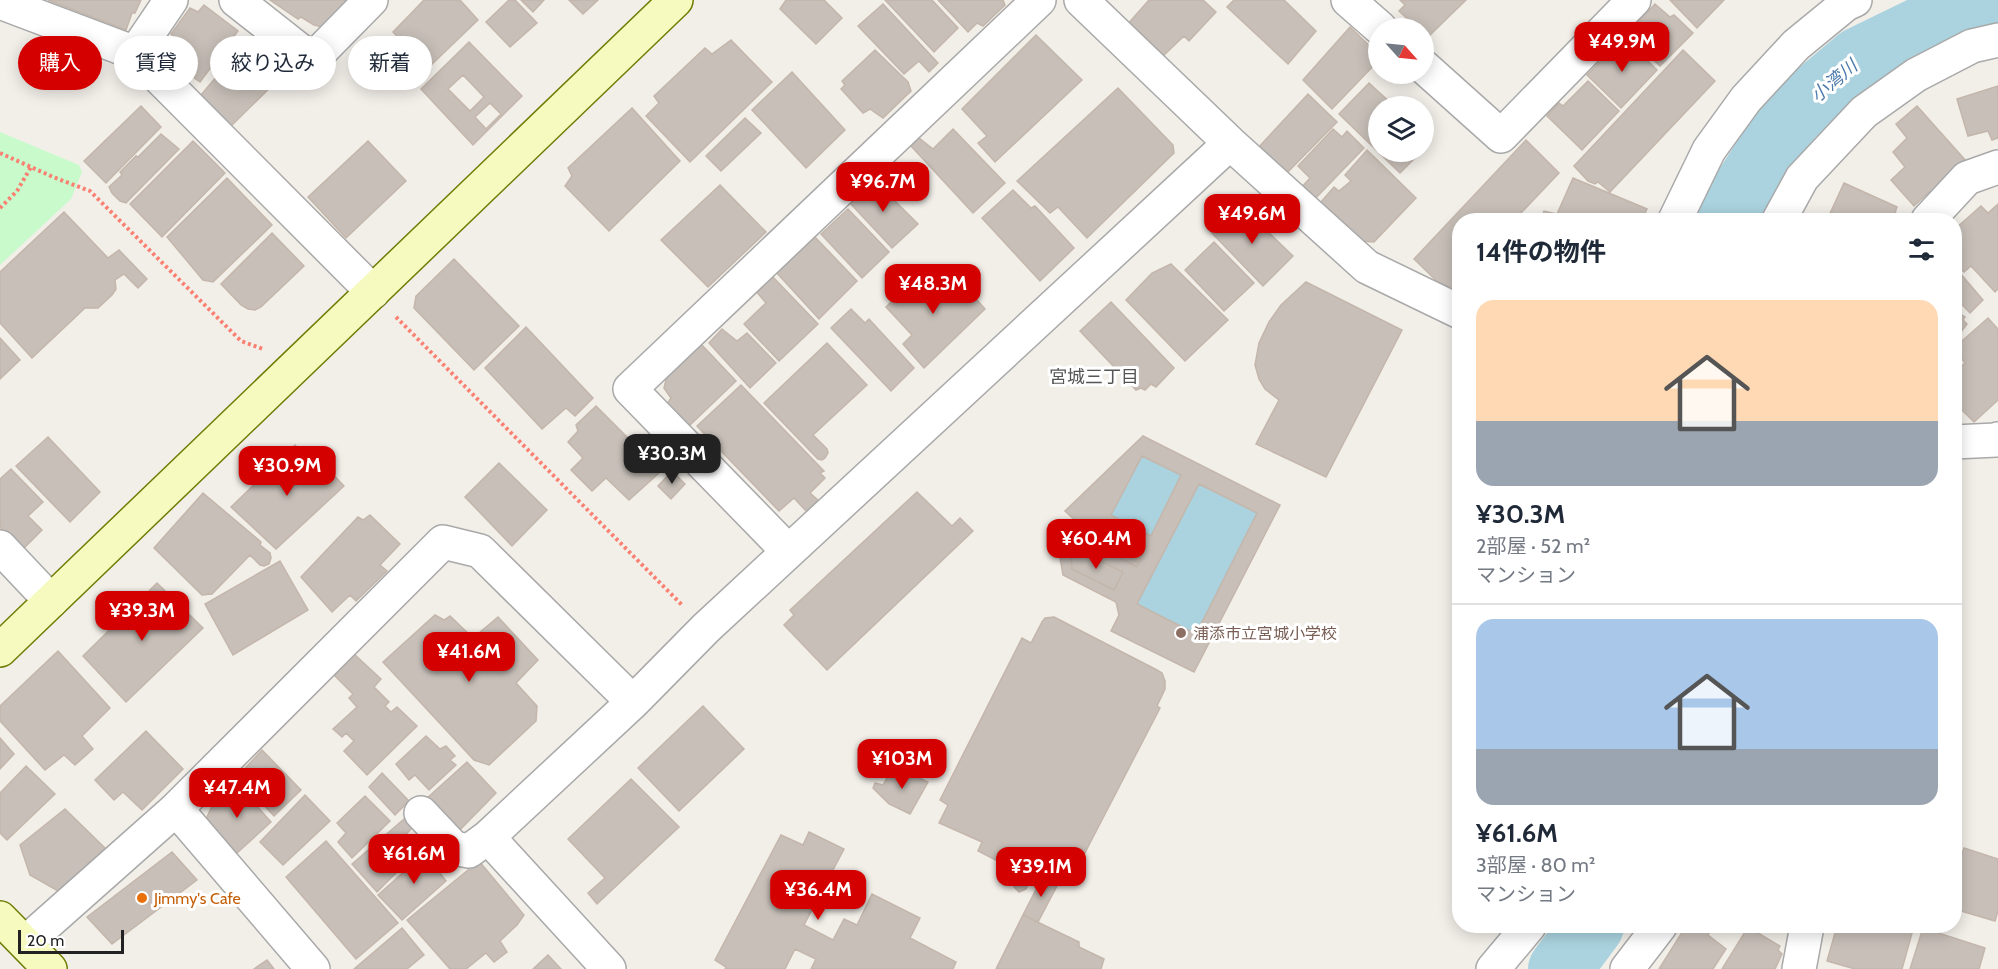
<!DOCTYPE html>
<html lang="ja">
<head>
<meta charset="utf-8">
<style>
  :root { --surface:#fff; --page:#f2f2f3; --text:#1f2937; --muted:#747a83; --line:#e0e1e3; --accent:#d40000 }
  body { margin:0; font-family:Cabin,"Noto Sans JP",sans-serif; background:var(--page); color:var(--text); height:100vh; display:flex; flex-direction:column; font-size:22px; white-space:nowrap }
  * { box-sizing:border-box; margin:0 }
  p { font-size:20px; color:var(--muted) }
  .icon { flex:none; width:33px; height:33px; fill:none; stroke:currentColor; stroke-width:2; stroke-linecap:round; stroke-linejoin:round }
  .map { position:relative; flex:1; overflow:hidden }
  .side { position:absolute; left:1452px; top:213px; width:510px; height:720px; display:flex; flex-direction:column; background:var(--surface); border-radius:24px; box-shadow:0 3px 15px #0003 }
  .side>* { flex:none }
  .hud { position:absolute; left:18px; top:36px; width:570px; height:54px; display:flex; gap:12px }
  .needle { width:39px; rotate:117deg }
  .fabs { position:absolute; left:1368px; top:18px; display:grid; gap:12px }
  .fabs a { display:grid; place-items:center; width:66px; height:66px; border-radius:50%; background:var(--surface); box-shadow:0 3px 15px #0003; font-size:30px }
  .scale { position:absolute; left:18px; bottom:15px; width:106px; box-sizing:border-box; padding-left:6px; border:3px solid #222; border-top:0; font-size:16px; line-height:21px; white-space:nowrap; color:#222; -webkit-text-stroke:4px #fff; paint-order:stroke }
  .price { position:absolute; translate:-50% -51px; padding:0 14px; border-radius:12px; background:var(--accent); color:#fff; font-size:20px; line-height:39px; filter:drop-shadow(0 2px 3px #0008) }
  .price::after { content:''; position:absolute; left:50%; top:36px; width:18px; height:14px; margin-left:-9px; background:inherit; clip-path:polygon(0 0,100% 0,50% 100%) }
  .price.on { background:#222; color:#fff }
  ul { padding:0; list-style:none }
  li { display:grid; align-content:center; gap:12px; height:318px; padding:0 24px }
  li+li { border-top:2px solid var(--line) }
  li span { display:grid; place-items:center; height:186px; border-radius:18px; color:#555 }
  li>.icon { margin-inline-start:auto }
  span .icon { width:108px; height:108px; fill:#fffc; stroke-width:1 }
  li b { font-size:26px }
  h2 { display:flex; justify-content:space-between; align-items:center; height:72px; padding:0 24px; font-size:26px }
  .pill { padding:0 21px; border-radius:27px; background:var(--surface); box-shadow:0 3px 15px #0003; font-size:21px; line-height:54px }
  .pill.on { background:var(--accent); color:#fff }
  .map>svg:first-child { display:block }
  .park { fill:#c8facc }
  .water { fill:#aad3df }
  .lines { fill:none; stroke-linecap:round; stroke-linejoin:round }
  .river { stroke:#aad3df; stroke-width:64 }
  .building { fill:#c7bfb8; stroke:#c4b6ab; stroke-width:1.5; fill-rule:evenodd }
  .street-casing { stroke:#a9a9a9; stroke-width:36 }
  .secondary-casing { stroke:#707d05; stroke-width:36 }
  .path { stroke:#fa8072; stroke-width:4; stroke-dasharray:3 3; stroke-linecap:butt }
  .street { stroke:#fff; stroke-width:33 }
  .secondary { stroke:#f7fabf; stroke-width:33 }
  .education-dot { fill:#8d6e63; stroke:#fff; stroke-width:2 }
  .food-dot { fill:#e8710a; stroke:#fff; stroke-width:2 }
  .labels { text-anchor:middle; dominant-baseline:central; stroke-width:6; stroke-linejoin:round; paint-order:stroke }
  .education-label { font-size:16px; fill:#785e54; stroke:#fff; text-anchor:start }
  .food-label { font-size:16px; fill:#c56008; stroke:#fff; text-anchor:start }
  .water-label { font-size:18px; font-style:italic; fill:#4a7aab; stroke:#fff }
  .neighbourhood-label { font-size:18px; fill:#555; stroke:#fff }
</style>
</head>
<body>
<div class="map">
<svg width="1998" height="969" viewBox="0 0 1998 969">
  <rect width="100%" height="100%" fill="#f2efe9"/>
  <!-- park -->
  <path class="park" d="M0 132 79 165 82 172 71 199 0 265Z"/>
  <!-- water -->
  <path class="water" d="M1142 456 1181 475 1151 536 1111 515Z
    M1199 484 1257 513 1196 634 1137 604Z"/>
  <g class="lines">
    <!-- river -->
    <path class="river" d="M1727 220 1735 204 1791 116 1859 59 1935 22 1990 0
      M1560 969 1592 926"/>
  </g>
  <!-- building -->
  <path class="building" d="M48 0H141L135 13H132L126 30Z
    M270 0H349L322 27 314 25 301 17 298 19Z
    M424 0H460L478 20 428 68 393 32Z
    M509 0H515L537 23 510 47 486 22Z
    M521 0H544L533 12Z
    M569 0H598L583 14Z
    M786 0H824L842 18 816 44 780 9Z
    M885 0H932L958 28 934 52Z
    M938 0H1003L1005 5 983 26 977 23 968 32Z
    M1149 0H1203L1216 12 1189 41 1184 36 1161 58 1127 25Z
    M1234 0H1284L1316 31 1288 64 1227 7Z
    M1400 0H1466L1427 38 1424 35V28H1417L1399 11 1405 5Z
    M1670 0H1724L1697 28Z
    M883 4 938 63 929 72 919 61 904 74 858 26Z
    M1655 4 1670 17 1674 15 1693 33 1660 66 1627 34Z
    M204 5 238 31 200 82 166 58 177 40 171 34 190 8 198 12Z
    M1350 27 1378 54V61L1332 109 1303 80Z
    M1036 35 1082 80 995 162 978 143 987 136 962 109Z
    M1624 38 1657 70 1621 108 1587 75Z
    M251 39 288 70 231 126 201 95 217 76 215 72 220 64 225 66Z
    M731 40 772 82 690 162 646 116 659 103 654 96 705 48 712 54Z
    M469 42 522 96 473 145 421 89ZM463 75 484 97 470 111 448 89ZM490 103 501 114 486 129 475 117Z
    M875 50 908 82 911 91 883 118 870 109 863 113 841 89 845 85 842 81Z
    M1683 50 1715 81 1610 192 1598 182 1595 184 1588 181 1574 166Z
    M792 72 845 130 806 168 752 110Z
    M1588 81 1619 111 1582 150 1547 116 1559 103 1563 106Z
    M1369 83 1394 106H1378V152H1421L1400 173 1339 114Z
    M1998 86V138L1992 140 1988 131 1968 136 1957 99Z
    M1118 88 1173 145 1174 153 1087 238 1058 207 1050 213 1017 181Z
    M1308 94 1337 122 1284 176 1256 150Z
    M141 106 161 127 106 183 84 161Z
    M1917 106 1967 162 1933 195 1929 192 1914 206 1891 180 1905 167 1893 152 1907 138 1896 124Z
    M632 108 680 161 609 231 565 186 572 176 568 168Z
    M745 118 761 133 721 171 706 156Z
    M953 129 1005 183 973 213 911 146 919 138 933 149Z
    M1333 129 1342 137 1347 131 1364 148 1311 203 1299 190 1310 178 1298 166Z
    M161 134 179 149 126 203 120 201 112 193 109 187 122 175 120 172 136 156 138 157Z
    M1526 140 1559 173 1520 214 1526 220H1460V278L1447 291 1414 259Z
    M193 141 225 173 162 237 130 204Z
    M368 141 406 181 346 238 308 197Z
    M1367 150 1416 198 1374 242 1361 241 1321 202 1334 187 1339 191 1351 181 1345 175Z
    M227 178 272 225 213 282 203 280 167 237Z
    M1573 178 1647 209 1642 220H1540L1544 211 1557 214Z
    M873 179 918 224 892 248 849 202Z
    M1844 183 1897 207 1895 213 1902 216 1900 220H1827Z
    M720 185 766 232 708 287 661 240Z
    M1013 190 1031 208 1035 206 1074 248 1040 281 982 218Z
    M1239 204 1293 256 1263 286 1210 231Z
    M1998 204V289L1995 292 1971 266 1964 272 1954 263V242L1959 238 1954 230 1981 206 1988 213Z
    M848 209 889 252 862 278 821 234Z
    M64 212 108 258 119 250 147 279 138 288 124 274 115 280 116 289 112 295 98 308H85L32 358 0 323V272Z
    M272 233 304 266 261 307 255 310 248 309 241 305 221 284Z
    M814 236 857 281 819 319 776 272Z
    M1214 242 1254 283 1224 311 1185 270Z
    M454 259 519 326 474 370 414 308 416 296Z
    M1171 264 1228 320 1185 361 1126 300 1152 273Z
    M928 265 961 298 969 291 985 309 924 368 903 344 912 335 886 307Z
    M1954 266 1983 300 1970 313 1954 296Z
    M770 274 818 324 779 361 744 324 766 303 755 290Z
    M1306 282 1402 330 1326 477 1256 444 1279 400 1265 389 1259 379 1255 365 1259 343 1269 322 1281 305Z
    M1111 302 1174 368 1156 387 1151 384 1145 390 1141 388 1136 390 1080 331Z
    M851 309 865 323 869 319 914 368 891 391 831 328Z
    M1954 310 1965 317 1963 320 1967 324 1954 341Z
    M1988 318 1998 329V400L1974 422 1960 408 1954 413V370L1956 371 1965 363 1954 348Z
    M526 327 593 398 575 416 566 408 542 429 485 368Z
    M722 329 737 341 747 333 776 363 750 388 709 343Z
    M0 338 20 360 0 379Z
    M700 343 736 381 688 427 667 404 671 398 664 388 667 376Z
    M827 343 867 385 813 435 827 449 828 453 825 458 822 460 818 459 764 403Z
    M741 385 824 471 820 473 825 478 810 493 818 500 807 512 794 498 779 511 697 426Z
    M596 406 632 442 640 439 652 454 646 459 659 473 629 500 606 478 592 491 571 470 583 458 568 442 578 431 576 425Z
    M1143 436 1280 505 1194 672 1111 631 1119 615 1116 602 1063 575 1058 546 1080 525 1065 511ZM1142 456 1181 475 1151 536 1111 515ZM1199 484 1257 513 1196 634 1137 604ZM1104 528 1145 548 1137 567 1095 545ZM1079 550 1123 572 1114 590 1072 569 1071 556Z
    M48 437 100 492 70 522 16 466Z
    M295 445 315 468 321 462 344 486 276 549 231 507Z
    M499 463 547 510 512 546 465 497Z
    M11 469 43 502 28 516 42 530 25 547 13 542 0 527V479Z
    M672 471 685 484 671 499 658 486Z
    M917 492 952 526 960 518 973 531 827 670 784 625 794 615 790 610Z
    M203 493 261 542 260 545 270 553 271 558 269 564 264 566 260 565 250 555 212 594 202 595 154 548Z
    M370 515 400 544 380 565 387 571 356 601 350 595 332 612 301 577 358 517 363 520Z
    M1104 528 1145 548 1137 567 1095 545Z
    M1079 550 1123 572 1114 590 1072 569 1071 556Z
    M280 561 308 610 233 655 205 604Z
    M157 583 203 628 126 702 83 656Z
    M435 615 444 620 450 616 473 638 498 617 538 660 516 683 537 706 536 721 489 765 474 760 383 662Z
    M1054 617 1157 670 1162 673 1165 681V689L1157 706 1160 708 1076 870 1067 865 1059 882 1035 870 1026 889 1019 892 1014 887V883L1024 864 1019 863 1015 870 978 851 982 842 939 823 948 805 940 800 1022 638 1031 643 1042 622 1045 618Z
    M58 651 110 708 82 736 93 749 75 765 64 755 45 770 0 721V706Z
    M353 653 381 679 374 687 389 702 385 706 391 712 397 707 417 726 367 775 344 751 354 741 346 733 342 737 333 729 357 707 349 698 353 694 332 673Z
    M703 706 744 749 679 811 638 768Z
    M146 731 183 769 142 810 123 792 114 800 95 780Z
    M426 736 440 749 446 746 455 756 450 760 456 765 429 790 415 775 409 780 396 764Z
    M0 738 14 754 0 769Z
    M262 750 301 790 274 816 237 777Z
    M467 762 496 793 457 833 426 799Z
    M26 766 55 794 7 840 0 833V793Z
    M894 766 928 782 910 814 889 804 873 788 875 783 883 785Z
    M382 773 409 801 395 815 369 787Z
    M631 779 679 827 597 904 588 893 605 878 568 839Z
    M239 786 271 822 237 853 206 819 212 806 223 795Z
    M305 795 330 821 283 865 260 842Z
    M365 796 390 821 352 858 338 842 346 833 337 823Z
    M65 809 107 850 60 892 30 875 20 845Z
    M404 819 409 820 412 824 411 829 401 840 412 852V857L377 892 352 864Z
    M809 832 844 849 804 925 833 940 844 919 857 925 872 894 920 918 910 938 956 962 953 969H811L816 959 795 949 785 969H725L726 967 715 960 781 835 803 845Z
    M326 841 398 923 356 959 286 877Z
    M434 845 443 854 433 864 446 881 402 920 378 895Z
    M1964 848 1998 859V911L1995 921 1954 909V878Z
    M172 852 197 880 112 944 87 917Z
    M479 861 524 915 517 925 500 941 507 952 494 962 486 953 466 969H450L407 920Z
    M1044 874 1059 882 1038 922 1023 915Z
    M1023 915 1079 942V947L1104 959 1101 969H996Z
    M1686 926H1713L1708 935 1726 949 1713 969H1659Z
    M1837 926H1914L1902 969H1855L1827 961Z
    M1748 927 1780 946 1778 950 1782 954 1775 969H1722Z
    M402 928 424 955 407 969H354Z
    M1923 928 1985 948 1979 969H1910Z
    M548 955 561 969H533Z
    M267 960 274 969H254Z"/>
  <g class="lines">
    <!-- street casing -->
    <g class="street-casing">
      <path id="street" d="M236 0 312 60 371 0
        M1081 0 1230 143 1367 267 1460 312
        M1348 0 1380 28
        M0 2 135 53 373 292
        M135 53 171 0
        M1424 67 1501 136 1634 0
        M1675 220 1709 150 1746 99 1796 45 1846 4 1855 0
        M1779 220 1802 178 1864 112 1916 75 1972 46 1998 40
        M1928 220 1967 178 1998 167
        M1954 442 1996 440 1998 439
        M0 547 51 601
        M788 551 630 389 1039 0
        M176 809 313 969
        M421 813 454 848 469 851 488 837 633 702 706 628 1230 143
        M488 837 609 969
        M25 943 176 809 443 542 480 551 633 702
        M1493 969 1529 926
        M1627 969 1660 926
        M1799 969 1807 926"/>
    </g>
    <!-- secondary casing -->
    <g class="secondary-casing">
      <path id="secondary" d="M0 650 676 0
        M0 918 50 969"/>
    </g>
    <!-- path -->
    <path class="path" d="M0 153 53 177 90 191 241 341 263 349
      M0 208 17 191 31 167
      M396 317 682 605"/>
    <!-- street -->
    <use href="#street" class="street"/>
    <!-- secondary -->
    <use href="#secondary" class="secondary"/>
  </g>
  <!-- markers -->
  <circle class="education-dot" cx="1181" cy="633" r="6"/>
  <circle class="food-dot" cx="142" cy="898" r="6"/>
  <g class="labels">
    <!-- education labels -->
    <g class="education-label">
      <text x="1193" y="633">浦添市立宮城小学校</text>
    </g>
    <!-- food labels -->
    <g class="food-label">
      <text x="154" y="898">Jimmy's Cafe</text>
    </g>
    <!-- water labels -->
    <g class="water-label">
      <text transform="translate(1834 81) rotate(-40)">小湾川</text>
    </g>
    <!-- neighbourhood labels -->
    <g class="neighbourhood-label">
      <text x="1094" y="377">宮城三丁目</text>
    </g>
  </g>
</svg>
<div class="fabs">
<a><svg class="needle" viewBox="-14 -14 28 28"><path d="M0-13l5 13h-10z" fill="#e53935"/><path d="M0 13l5-13h-10z" fill="#747a83"/></svg></a>
<a><svg class="icon" aria-label="layers" viewBox="0 0 24 24"><path d="M12 4l9 5-9 5-9-5zM3 14l9 5 9-5"/></svg></a>
</div>
<div class="scale">20 m</div>
<b class="price" style="left:1622px;top:73px">¥49.9M</b>
<b class="price" style="left:883px;top:213px">¥96.7M</b>
<b class="price" style="left:1252px;top:245px">¥49.6M</b>
<b class="price" style="left:933px;top:315px">¥48.3M</b>
<b class="price on" style="left:672px;top:485px">¥30.3M</b>
<b class="price" style="left:287px;top:497px">¥30.9M</b>
<b class="price" style="left:1096px;top:570px">¥60.4M</b>
<b class="price" style="left:142px;top:642px">¥39.3M</b>
<b class="price" style="left:469px;top:683px">¥41.6M</b>
<b class="price" style="left:902px;top:790px">¥103M</b>
<b class="price" style="left:237px;top:819px">¥47.4M</b>
<b class="price" style="left:414px;top:885px">¥61.6M</b>
<b class="price" style="left:1041px;top:898px">¥39.1M</b>
<b class="price" style="left:818px;top:921px">¥36.4M</b>
<div class="hud">
<a class="pill on">購入</a>
<a class="pill">賃貸</a>
<a class="pill">絞り込み</a>
<a class="pill">新着</a>
</div>
<section class="side">
<h2>14件の物件<svg class="icon" aria-label="filters" viewBox="0 0 24 24"><path d="M4 7h16M4 17h16"/><circle cx="9" cy="7" r="2"/><circle cx="15" cy="17" r="2"/></svg></h2>
<ul>
<li><span style="background:linear-gradient(#ffd9b3 65%,#9aa5b1 0)"><svg class="icon" aria-label="home" viewBox="0 0 24 24"><path d="M3 11l9-7 9 7M6 9v11h12V9"/></svg></span><div><b>¥30.3M</b><p>2部屋 · 52 m²</p><p>マンション</p></div></li>
<li><span style="background:linear-gradient(#a9c7e8 70%,#9aa5b1 0)"><svg class="icon" aria-label="home" viewBox="0 0 24 24"><path d="M3 11l9-7 9 7M6 9v11h12V9"/></svg></span><div><b>¥61.6M</b><p>3部屋 · 80 m²</p><p>マンション</p></div></li>
</ul>
</section>
</div>
</body>
</html>
